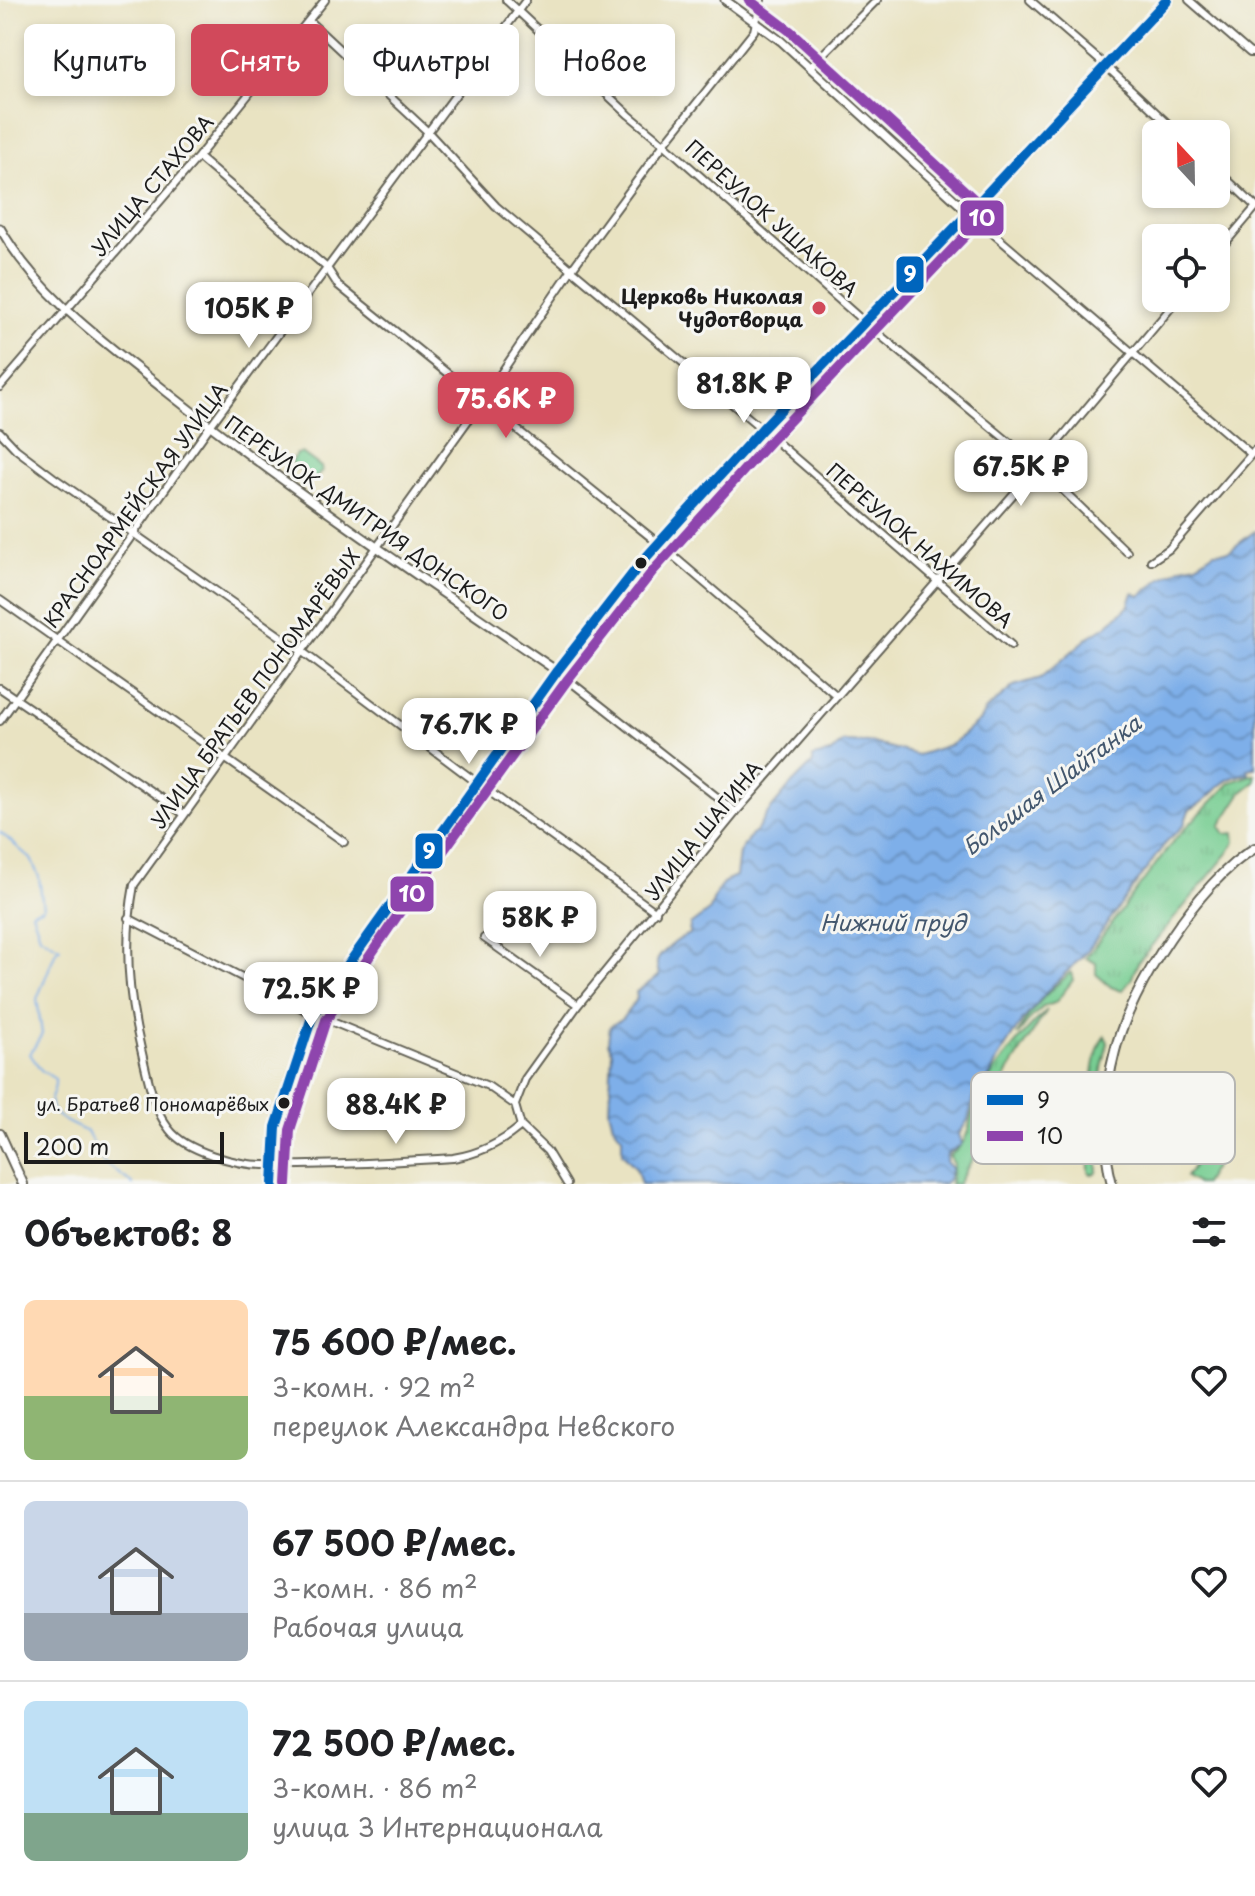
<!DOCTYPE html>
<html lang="ru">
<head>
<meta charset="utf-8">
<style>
  :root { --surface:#fff; --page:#f2f2f2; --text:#202124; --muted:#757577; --line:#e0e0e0; --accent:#d1495b }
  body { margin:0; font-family:"Playpen Sans",sans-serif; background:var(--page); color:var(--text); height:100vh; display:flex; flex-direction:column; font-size:30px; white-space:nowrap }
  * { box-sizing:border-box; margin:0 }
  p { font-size:26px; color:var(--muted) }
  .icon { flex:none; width:44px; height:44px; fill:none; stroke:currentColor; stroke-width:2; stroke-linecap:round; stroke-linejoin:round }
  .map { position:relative; height:1184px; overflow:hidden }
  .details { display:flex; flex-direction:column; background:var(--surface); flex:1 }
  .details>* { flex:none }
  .hud { position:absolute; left:24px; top:24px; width:800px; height:72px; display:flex; gap:16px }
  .needle { width:52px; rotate:338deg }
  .tools { position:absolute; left:1142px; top:120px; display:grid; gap:16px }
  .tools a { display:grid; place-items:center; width:88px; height:88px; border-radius:12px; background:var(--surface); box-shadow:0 4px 12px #0003; font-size:40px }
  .scale { position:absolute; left:24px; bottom:20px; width:200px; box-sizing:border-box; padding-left:8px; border:4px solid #1c1c1c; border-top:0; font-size:22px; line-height:28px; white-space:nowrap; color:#1c1c1c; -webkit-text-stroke:6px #f6f6f2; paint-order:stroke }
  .price { position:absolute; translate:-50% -68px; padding:0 18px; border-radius:16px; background:#fff; color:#222; font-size:26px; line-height:52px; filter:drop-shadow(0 2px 4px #0008) }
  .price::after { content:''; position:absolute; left:50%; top:48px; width:24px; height:18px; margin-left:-12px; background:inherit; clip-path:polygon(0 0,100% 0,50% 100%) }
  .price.current { background:var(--accent); color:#fff }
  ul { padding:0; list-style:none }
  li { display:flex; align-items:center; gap:24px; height:200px; padding:0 24px }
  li+li { border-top:2px solid var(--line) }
  li span { display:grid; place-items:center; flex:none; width:224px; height:160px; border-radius:12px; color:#555 }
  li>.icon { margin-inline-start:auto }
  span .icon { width:96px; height:96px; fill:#fffc; stroke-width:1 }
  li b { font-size:34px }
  h2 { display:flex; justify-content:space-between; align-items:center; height:96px; padding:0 24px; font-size:34px }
  .chip { padding:0 28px; border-radius:12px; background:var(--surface); box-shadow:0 4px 12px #0003; font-size:28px; line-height:72px }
  .chip.current { background:var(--accent); color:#fff }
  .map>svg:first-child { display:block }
  .grass { fill:url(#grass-tufts); stroke:#4a7558; stroke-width:2 }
  .garden { fill:#78ce93; stroke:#4a7558; stroke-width:2 }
  .water { fill:url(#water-waves); stroke:#4d6682; stroke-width:2 }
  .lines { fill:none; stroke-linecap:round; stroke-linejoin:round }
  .stream { stroke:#7eafe9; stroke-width:2 }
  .minor-casing { stroke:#646256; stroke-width:10 }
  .tertiary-casing { stroke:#646256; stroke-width:11 }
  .secondary-casing { stroke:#646256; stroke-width:12 }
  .minor { stroke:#fff; stroke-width:6 }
  .tertiary { stroke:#fff; stroke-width:7 }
  .secondary { stroke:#fff; stroke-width:8 }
  .bus-1-casing { stroke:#f6f6f2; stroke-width:16 }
  .bus-2-casing { stroke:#f6f6f2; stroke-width:16 }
  .bus-1 { stroke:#0065bd; stroke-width:10 }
  .bus-2 { stroke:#8e44ad; stroke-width:10 }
  .poi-dot { fill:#d1495b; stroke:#f6f6f2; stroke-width:3 }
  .bus-dot { fill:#1c1c1c; stroke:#f6f6f2; stroke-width:3 }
  .labels { text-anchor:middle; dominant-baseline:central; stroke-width:6; stroke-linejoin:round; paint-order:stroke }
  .bus-label { font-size:18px; fill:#1c1c1c; stroke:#f6f6f2; text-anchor:end }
  .street-label { font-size:20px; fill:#1c1c1c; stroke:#f6f6f2 }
  .poi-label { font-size:20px; font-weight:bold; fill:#1c1c1c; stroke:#f6f6f2; text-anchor:end }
  .water-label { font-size:22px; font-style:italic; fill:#43576e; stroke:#f6f6f2 }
  .key { fill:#f6f6f2; stroke:#b5b5b2; stroke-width:2 }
  .key-label { font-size:22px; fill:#1c1c1c }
  .line-badge { stroke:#f6f6f2; stroke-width:3 }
  .badge-label { font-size:22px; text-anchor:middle; font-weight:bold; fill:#fff }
</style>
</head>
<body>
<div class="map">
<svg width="1255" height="1184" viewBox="0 0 1255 1184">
  <defs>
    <pattern id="grass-tufts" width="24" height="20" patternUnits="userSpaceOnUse" patternTransform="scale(2)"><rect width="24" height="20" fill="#78ce93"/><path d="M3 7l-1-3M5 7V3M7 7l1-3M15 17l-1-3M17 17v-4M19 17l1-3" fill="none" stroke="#67b07e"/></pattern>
    <pattern id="water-waves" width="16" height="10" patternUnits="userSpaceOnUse" patternTransform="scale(2)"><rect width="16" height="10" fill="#7eafe9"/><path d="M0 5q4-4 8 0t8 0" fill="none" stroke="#668ebc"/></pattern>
  </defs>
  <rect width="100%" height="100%" fill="#f6f6f2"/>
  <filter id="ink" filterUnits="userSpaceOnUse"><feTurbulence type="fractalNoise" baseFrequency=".0125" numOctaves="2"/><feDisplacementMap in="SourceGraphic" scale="16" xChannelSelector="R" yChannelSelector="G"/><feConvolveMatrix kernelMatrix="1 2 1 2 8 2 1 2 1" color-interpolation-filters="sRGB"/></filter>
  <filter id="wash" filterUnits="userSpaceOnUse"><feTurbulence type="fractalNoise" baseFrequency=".006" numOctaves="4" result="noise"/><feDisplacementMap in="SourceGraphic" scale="32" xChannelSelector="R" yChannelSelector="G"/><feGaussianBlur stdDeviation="1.8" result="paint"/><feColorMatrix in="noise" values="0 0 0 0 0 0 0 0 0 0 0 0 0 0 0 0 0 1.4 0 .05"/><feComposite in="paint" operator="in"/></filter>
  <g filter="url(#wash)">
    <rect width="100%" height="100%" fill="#e9e3c2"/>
    <!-- grass -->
    <path class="grass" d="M1255 774V782L1242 792 1220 826 1225 834 1234 833 1235 842 1229 852 1138 962 1131 980 1122 991 1111 987 1096 974V963L1086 958 1174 840 1231 782Z
      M1071 972 1073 980 1055 1003 1043 1007 1032 1017 1017 1036C1028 1010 1050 990 1071 972Z
      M1047 1010 1008 1072 1000 1090 999 1113 958 1184H950L954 1164 949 1156C973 1139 966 1125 977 1101 994 1066 1020 1037 1047 1010Z
      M1105 1036 1108 1042C1097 1084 1093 1127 1098 1170L1096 1174H1091L1089 1172C1088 1145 1088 1054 1105 1036Z"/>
    <!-- garden -->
    <path class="garden" d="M302 453 321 467 322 471 316 478 312 479 293 465 292 460 297 454Z
      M1201 1154 1216 1164 1204 1184H1197L1186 1177Z"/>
    <!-- water -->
    <path class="water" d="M1255 531V768L1248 769 1249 774C1217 776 1216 798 1189 810L1184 825 1167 841 1085 954 1052 986 1022 1021 997 1060 991 1074 975 1094 968 1120 959 1134 962 1144 947 1154 946 1162 952 1168 948 1180 943 1184H641L636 1168 622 1153V1137L613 1125 609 1110 612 1051 608 1042 610 1026 622 1019 637 998 636 992 659 976C659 971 656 967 657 962 658 954 681 937 689 934L690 925 710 910C714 896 720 881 736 876L739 853 751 835 756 832 766 815 790 786 813 763V757L831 753 843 742 873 743 918 755 952 744 980 720 985 711 1014 686 1041 678 1090 636 1106 626 1128 607 1133 593 1140 596 1162 578 1182 567 1197 564 1214 552 1229 551Z"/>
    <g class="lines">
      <!-- stream -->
      <path class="stream" d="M0 832 31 859 39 877 43 908 32 912 40 936 60 948 56 951 37 999 42 1034 30 1054 41 1070 55 1079C56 1088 53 1091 51 1099 47 1118 75 1125 87 1132L103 1162 133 1184"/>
    </g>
  </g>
  <g filter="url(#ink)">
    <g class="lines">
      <!-- minor casing -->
      <g class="minor-casing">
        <path id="minor" d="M506 0 629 115 664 144 863 321 1038 466 1127 552
          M1030 0 1106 66 1179 134
          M1189 0 1250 53H1255
          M309 21 428 132 496 206 762 429 1011 645
          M810 67 877 0
          M198 157 327 268 338 285 354 298 658 543 837 696
          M1216 169 1255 206
          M969 213 1251 454
          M1216 254 1255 208
          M0 387 198 157 325 0
          M0 432 16 449 53 477 300 650 476 782 656 912
          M1151 561 1169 549 1255 450
          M0 600 344 842
          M557 671 736 812
          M0 688 184 814
          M0 721 210 426 526 0
          M128 918 313 1014 488 1086 515 1105
          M484 938 578 1005
          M521 1126C501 1143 479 1154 453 1158 390 1162 326 1166 264 1165 237 1165 185 1151 169 1129 153 1109 147 1074 141 1049 128 996 124 938 134 885L482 401 572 269 664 144 754 31 761 0
          M567 1184 547 1151 521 1126 515 1105 525 1079 578 1005 736 812 1038 466 1179 298"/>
      </g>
      <!-- tertiary casing -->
      <g class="tertiary-casing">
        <path id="tertiary" d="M725 0 781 41 969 213
          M0 228C40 298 106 343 167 392 292 491 425 581 557 671
          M273 1184 276 1127 313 1014 557 671 641 563 762 429 969 213 1167 0"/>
      </g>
      <!-- secondary casing -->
      <g class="secondary-casing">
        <path id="secondary" d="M0 1134 23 1184
          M1112 1184C1101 1143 1104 1092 1115 1051 1130 989 1200 880 1255 848"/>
      </g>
      <!-- minor -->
      <use href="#minor" class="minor"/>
      <!-- tertiary -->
      <use href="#tertiary" class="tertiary"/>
      <!-- secondary -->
      <use href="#secondary" class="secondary"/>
      <!-- bus-1 casing -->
      <g class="bus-1-casing">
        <path id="bus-1" d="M273 1184 276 1127 313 1014 557 671 641 563 762 429 969 213 1167 0"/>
      </g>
      <!-- bus-2 casing -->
      <g class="bus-2-casing">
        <path id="bus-2" d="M287 1184 290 1130 326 1020 417 887 568 679 652 572 772 439 982 218 983 210 978 203 790 31 749 0"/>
      </g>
      <!-- bus-1 -->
      <use href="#bus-1" class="bus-1"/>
      <!-- bus-2 -->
      <use href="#bus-2" class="bus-2"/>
    </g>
  </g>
  <!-- markers -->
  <circle class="poi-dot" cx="819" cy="308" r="8"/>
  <g class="bus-dot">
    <circle cx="641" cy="563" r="7"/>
    <circle cx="284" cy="1103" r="7"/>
  </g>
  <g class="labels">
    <!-- bus labels -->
    <g class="bus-label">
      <text x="269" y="1103">ул. Братьев Пономарёвых</text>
    </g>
    <!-- street labels -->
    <g class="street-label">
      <text transform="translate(152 185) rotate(-50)">УЛИЦА СТАХОВА</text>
      <text transform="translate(772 218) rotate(42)">ПЕРЕУЛОК УШАКОВА</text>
      <text transform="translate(135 505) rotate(-54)">КРАСНОАРМЕЙСКАЯ УЛИЦА</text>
      <text transform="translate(367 518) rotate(35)">ПЕРЕУЛОК ДМИТРИЯ ДОНСКОГО</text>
      <text transform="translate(920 545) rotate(41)">ПЕРЕУЛОК НАХИМОВА</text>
      <text transform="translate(255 688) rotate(-54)">УЛИЦА БРАТЬЕВ ПОНОМАРЁВЫХ</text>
      <text transform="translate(703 830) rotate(-51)">УЛИЦА ШАГИНА</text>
    </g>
    <!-- poi labels -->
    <g class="poi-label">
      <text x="803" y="296">Церковь Николая<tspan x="803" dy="23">Чудотворца</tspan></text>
    </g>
    <!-- water labels -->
    <g class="water-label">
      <text transform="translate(1051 784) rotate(-37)">Большая Шайтанка</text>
      <text x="893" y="921">Нижний пруд</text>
    </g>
  </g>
  <!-- legend -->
  <rect x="971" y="1072" width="264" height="92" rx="12" class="key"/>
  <rect x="987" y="1095" width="36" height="10" fill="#0065bd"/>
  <rect x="987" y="1131" width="36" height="10" fill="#8e44ad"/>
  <g class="key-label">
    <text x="1037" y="1108">9</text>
    <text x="1037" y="1144">10</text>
  </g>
  <g class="line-badge">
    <rect x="959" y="199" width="46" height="38" rx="8" fill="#8e44ad"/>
    <rect x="895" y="255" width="30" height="39" rx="8" fill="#0065bd"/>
    <rect x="414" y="832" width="30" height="38" rx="8" fill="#0065bd"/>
    <rect x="389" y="875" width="46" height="38" rx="8" fill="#8e44ad"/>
  </g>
  <g class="badge-label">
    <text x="982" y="226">10</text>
    <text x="910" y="282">9</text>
    <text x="429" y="859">9</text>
    <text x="412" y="902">10</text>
  </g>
</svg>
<div class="tools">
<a><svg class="needle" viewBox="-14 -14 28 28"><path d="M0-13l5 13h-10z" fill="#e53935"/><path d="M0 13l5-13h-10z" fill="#757577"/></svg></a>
<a><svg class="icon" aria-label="locate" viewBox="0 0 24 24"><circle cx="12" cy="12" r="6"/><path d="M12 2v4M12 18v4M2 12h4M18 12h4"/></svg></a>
</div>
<div class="scale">200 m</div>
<b class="price" style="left:249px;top:350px">105K ₽</b>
<b class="price" style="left:744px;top:425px">81.8K ₽</b>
<b class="price current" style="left:506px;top:440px">75.6K ₽</b>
<b class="price" style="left:1021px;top:508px">67.5K ₽</b>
<b class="price" style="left:469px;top:766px">76.7K ₽</b>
<b class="price" style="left:540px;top:959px">58K ₽</b>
<b class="price" style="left:311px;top:1030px">72.5K ₽</b>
<b class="price" style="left:396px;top:1146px">88.4K ₽</b>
<div class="hud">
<a class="chip">Купить</a>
<a class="chip current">Снять</a>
<a class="chip">Фильтры</a>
<a class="chip">Новое</a>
</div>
</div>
<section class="details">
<h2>Объектов: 8<svg class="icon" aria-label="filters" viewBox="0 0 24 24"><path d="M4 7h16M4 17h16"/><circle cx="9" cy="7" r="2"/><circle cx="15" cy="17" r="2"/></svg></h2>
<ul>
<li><span style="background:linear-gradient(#ffd9b3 60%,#8fb573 0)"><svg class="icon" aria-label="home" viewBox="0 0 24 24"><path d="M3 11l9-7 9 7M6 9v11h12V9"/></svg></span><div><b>75 600 ₽/мес.</b><p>3-комн. · 92 m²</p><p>переулок Александра Невского</p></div><svg class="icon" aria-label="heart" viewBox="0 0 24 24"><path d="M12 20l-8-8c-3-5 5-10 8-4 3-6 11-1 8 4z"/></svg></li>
<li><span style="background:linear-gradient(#c9d6e8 70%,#9aa5b1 0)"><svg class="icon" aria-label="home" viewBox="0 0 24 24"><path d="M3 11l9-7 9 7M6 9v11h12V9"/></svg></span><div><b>67 500 ₽/мес.</b><p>3-комн. · 86 m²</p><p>Рабочая улица</p></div><svg class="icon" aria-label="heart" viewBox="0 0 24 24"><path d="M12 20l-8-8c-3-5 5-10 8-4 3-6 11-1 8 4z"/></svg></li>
<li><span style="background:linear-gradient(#bfe0f5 70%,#7fa58c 0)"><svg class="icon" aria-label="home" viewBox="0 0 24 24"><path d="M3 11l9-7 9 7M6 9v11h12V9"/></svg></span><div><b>72 500 ₽/мес.</b><p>3-комн. · 86 m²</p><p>улица 3 Интернационала</p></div><svg class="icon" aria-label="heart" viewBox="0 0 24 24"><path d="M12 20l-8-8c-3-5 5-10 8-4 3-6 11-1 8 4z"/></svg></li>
</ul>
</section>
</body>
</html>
